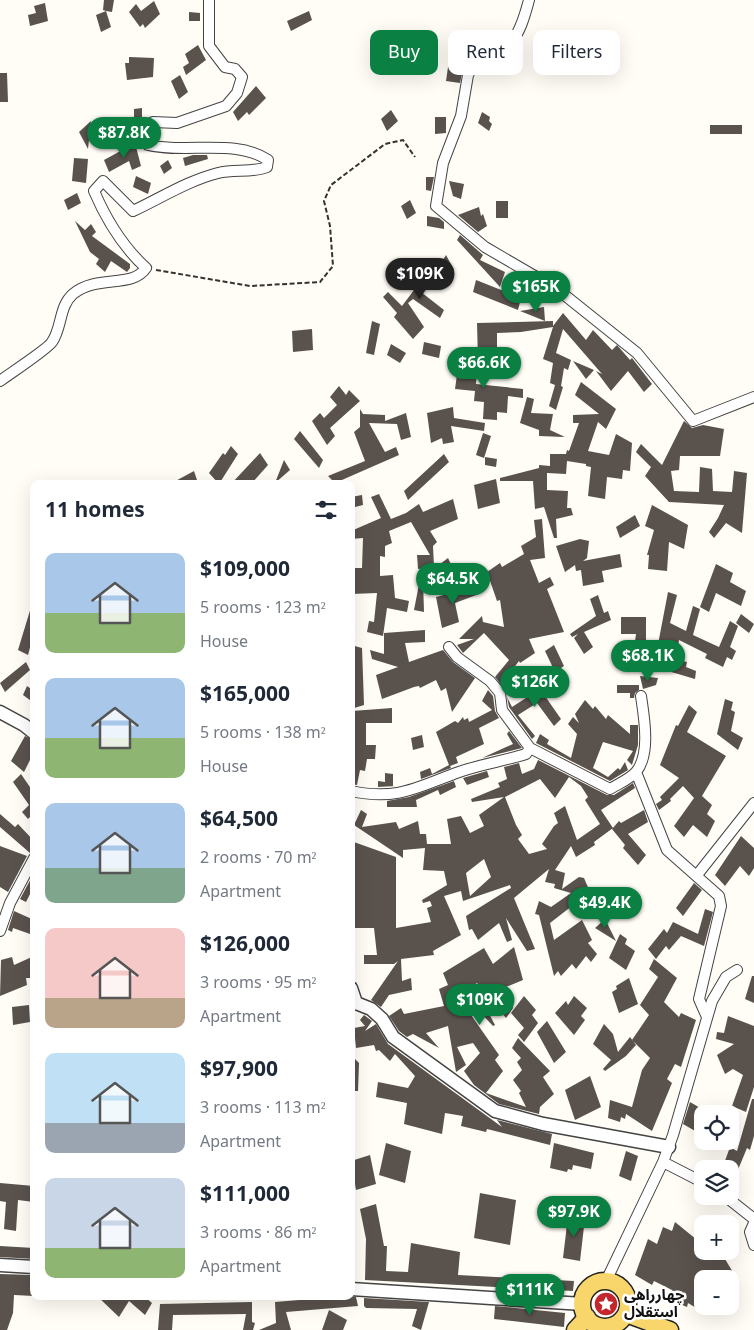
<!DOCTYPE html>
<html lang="en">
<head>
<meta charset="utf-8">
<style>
  :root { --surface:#fff; --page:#f2f2f3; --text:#1f2937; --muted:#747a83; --accent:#0b8043 }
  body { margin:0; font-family:Georgia,"Noto Sans Arabic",serif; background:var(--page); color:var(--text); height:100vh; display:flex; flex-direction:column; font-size:19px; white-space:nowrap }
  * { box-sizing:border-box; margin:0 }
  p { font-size:16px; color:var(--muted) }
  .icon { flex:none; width:28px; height:28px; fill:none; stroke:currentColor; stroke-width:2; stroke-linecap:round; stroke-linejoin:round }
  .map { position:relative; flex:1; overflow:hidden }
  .details { position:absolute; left:30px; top:480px; width:325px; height:820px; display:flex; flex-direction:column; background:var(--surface); border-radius:10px; box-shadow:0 5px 20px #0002 }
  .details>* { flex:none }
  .top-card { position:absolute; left:370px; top:30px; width:309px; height:45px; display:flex; gap:10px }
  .tools { position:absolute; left:694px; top:1105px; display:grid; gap:10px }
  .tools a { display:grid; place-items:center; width:45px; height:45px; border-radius:10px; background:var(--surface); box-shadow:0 5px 20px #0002; font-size:25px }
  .price { position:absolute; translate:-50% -42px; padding:0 11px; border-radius:18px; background:var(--accent); color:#fff; font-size:16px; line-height:32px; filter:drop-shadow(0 1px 2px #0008) }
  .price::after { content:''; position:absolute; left:50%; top:30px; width:15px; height:11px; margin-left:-8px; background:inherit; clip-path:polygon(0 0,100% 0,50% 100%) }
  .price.active { background:#222; color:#fff }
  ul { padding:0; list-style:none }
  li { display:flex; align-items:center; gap:15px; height:125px; padding:0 15px }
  li span { display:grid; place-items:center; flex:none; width:140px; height:100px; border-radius:10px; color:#555 }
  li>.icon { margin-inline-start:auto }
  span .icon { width:60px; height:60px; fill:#fffc; stroke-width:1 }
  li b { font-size:21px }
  h2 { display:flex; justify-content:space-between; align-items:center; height:60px; padding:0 15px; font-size:21px }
  .tag { padding:0 18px; border-radius:10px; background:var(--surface); box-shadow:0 5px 20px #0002; font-size:18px; line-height:45px }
  .tag.active { background:var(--accent); color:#fff }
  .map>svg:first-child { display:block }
  .building { fill:#5a524d; fill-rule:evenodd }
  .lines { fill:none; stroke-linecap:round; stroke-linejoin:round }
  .minor-casing { stroke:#444; stroke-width:12 }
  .tertiary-casing { stroke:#444; stroke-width:15 }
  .primary-casing { stroke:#222; stroke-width:19 }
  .path { stroke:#333; stroke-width:2; stroke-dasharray:5 2.5; stroke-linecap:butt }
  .minor { stroke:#fff; stroke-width:10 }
  .tertiary { stroke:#fff; stroke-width:12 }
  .primary { stroke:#f9d66b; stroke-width:16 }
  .labels { text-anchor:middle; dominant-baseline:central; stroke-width:5; stroke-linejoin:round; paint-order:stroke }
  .poi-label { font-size:15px; font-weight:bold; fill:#111; stroke:#fff; text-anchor:start }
</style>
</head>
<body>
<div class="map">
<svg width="754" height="1330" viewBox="0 0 754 1330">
  <rect width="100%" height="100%" fill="#fffdf5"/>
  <!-- building -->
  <path class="building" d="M104 0H114L112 12 106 11 111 27 101 32 96 15 106 11 103 10Z
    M154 1 160 14 145 28 143 24 140 27 129 12 136 4 141 11Z
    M45 3 48 21 30 26 28 15 36 13 34 6Z
    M309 11 312 20 291 31 287 21Z
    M189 12 200 13V21H189Z
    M198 45 206 60 186 75 183 67 189 63 185 54Z
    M129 57 154 58 153 77 127 80 125 63H129Z
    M448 67 463 69 460 83 446 81Z
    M0 73H7L8 102H0Z
    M180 75 188 92 179 99 171 81Z
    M256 86 266 98 249 115 247 112 238 121 233 112Z
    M142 108V118H134V109Z
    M391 110 398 121 387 131 381 119Z
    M482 112 490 117 489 121 492 124 489 131 478 123Z
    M435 117H446V133L435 134Z
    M91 121 88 149 79 132Z
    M710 125H742V134H710Z
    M135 143 141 166 132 170 129 161 109 172 104 160Z
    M193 155H207L208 159 185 166 183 158Z
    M74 158 88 159 86 183 72 181Z
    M168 160 172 168 164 174 160 166Z
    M136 176 151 183 148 194 133 187Z
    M426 177H434L431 191 426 190Z
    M449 181 464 184 461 199 453 196Z
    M77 193 81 203 68 210 64 200Z
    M410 200 416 213 407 219 401 206Z
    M496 201H508V218H496Z
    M479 207 481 216 483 214 487 226 478 232 458 215Z
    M427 216 439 218 444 222V229L427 226Z
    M75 221 85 230 91 224 96 232 92 236 130 264V268L127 272 111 261 105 272 96 264 99 259 90 252Z
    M460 235 483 255 480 260 505 272 500 287 457 240Z
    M446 255 454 270 447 276 445 273 421 292 444 310 440 318 413 299 408 303 424 327 413 339 394 317 397 313 383 297 388 292 402 306 420 282 418 279 441 261V263Z
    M476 280 521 298 518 310 473 292Z
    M544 307 545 321 520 311Z
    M563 313 586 340 593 330 612 350 617 345 630 360 632 358 652 384 644 392 628 371 611 391 596 371 602 374 563 329 556 353 571 360 568 370 564 368 561 386 563 387 556 410 549 406 555 385 550 383 553 363 543 359 553 327 521 332 497 333V361H478L477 323 553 321V326Z
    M372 321 380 324 374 355 366 353Z
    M312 329 313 350 293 352 292 331Z
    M424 342 441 346 439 358 422 354Z
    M391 344 406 353 400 363 387 355Z
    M460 353 478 359 476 384 523 389V398L508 396 507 413 497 412V420L483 419 484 402 474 401 475 391 455 389Z
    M573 361 594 370 586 379Z
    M581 382 616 409 606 429 598 422 588 451 609 455 616 434 632 443 630 471 623 470 622 479 607 477 605 499 588 496 591 467 586 466V464L567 461 566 474 547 473V490L568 491 567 508H571L573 515 556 519 557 538H554L544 507 535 509 533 481H500V478L539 468V465L550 466V454H566L567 450 569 451 579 423H573V415L599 414 575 395Z
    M339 386 346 395 349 390 360 401 330 428 335 436 327 445 312 421 320 413 324 418 337 405 330 397Z
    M527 397 534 399 531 413 553 414 550 430 565 437 539 436V430L520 423Z
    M453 407 454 418 485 423 484 431 451 426 454 442 443 444 442 438 431 443 427 413Z
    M360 409 363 414 385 415V421L406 413 411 437 401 440 397 424 369 423 385 452 396 447 399 455 335 483 328 476 365 461 354 432 360 427Z
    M684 421 692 428 703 425 724 429 720 456H680L679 470 671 471 674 491 699 492 700 467 712 469 713 491 732 492 734 471 747 473 742 533 726 523 714 538 709 532 718 518 724 505 669 502 645 476 651 467 636 452 641 444 662 465Z
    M300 431 323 460 319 468 294 439Z
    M483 433 491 436 484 458 476 455Z
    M231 446 238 454 219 484 209 473 223 453 225 455Z
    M260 453 268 465 251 484H231Z
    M444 454 449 462 408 500 404 491Z
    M485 457 497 459 496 467 485 465Z
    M284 460 290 470 275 483Z
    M194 471 197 480 190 484H170Z
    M496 479 500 503 478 509 474 485Z
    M379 494 391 519 406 513 419 504 423 512 453 499 458 519 430 531 437 542 433 546 434 567 418 569 417 555H430L411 522 389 531 392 543 385 546V557L380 556V576L393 575 395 598 409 601 407 612 387 608 383 636 367 632 369 621 374 622 377 593 351 594V568H362L363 538 351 539V531L381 518 371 497Z
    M362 495 363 505 351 508V497Z
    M652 505 688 525 684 549 669 542 667 571 648 569 649 555H647L654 530 645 526Z
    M635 515 640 526 620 538 616 527Z
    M542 519 545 558 530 560 539 583 550 577 554 585 547 589 564 632 529 639 535 653 520 663 519 661 503 682 509 691 507 693 495 677 509 660 484 633 463 653 457 645 474 639H459L482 616 483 622 504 627 500 600 497 601 487 572 500 563 502 567 524 554 521 546 536 537 534 520Z
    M580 539 589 541 587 558 583 561 620 554 622 567 602 571 604 582 583 586 581 570 576 571 575 565 565 572 556 546Z
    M448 558 457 577 435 594 431 571Z
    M716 564 733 573 730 582 746 591 741 606 716 593 709 612 700 607Z
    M420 579 423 580 424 612 414 610Z
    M477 586 479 594 455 603 459 622 442 628 436 597Z
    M668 592 677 595 670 623 686 631 693 606 700 609 693 635 719 647 730 621 738 626 730 647 736 651 732 660 727 657 723 667 705 658 707 654 679 640 676 659 687 662 686 667 696 671 695 679 651 666 664 662 655 660Z
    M598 595 604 613 608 611 611 620 584 632 593 647 584 654 574 638 578 634 572 637 570 634 596 616 590 599Z
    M32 604H34V641L32 640 28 655 18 650Z
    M741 614 754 624 749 633 736 623Z
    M621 617H646V658L633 656 636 634H621Z
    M425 630V642L405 643 409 662 443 650 453 662 475 678 452 712 446 688 441 691 436 680 420 688 419 686 414 687 382 699 376 675 398 667 372 659 370 650 384 654V633Z
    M351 645 362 648 364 705 351 709Z
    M554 645 564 666 555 672 545 651Z
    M26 662 30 670 5 692 0 683Z
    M640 676 658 678 656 685 643 689Z
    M617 685H639V690L635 693 634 698H630V693H617Z
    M27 686 34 691V703L23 695Z
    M538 686 561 719 554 726 537 703 518 715 535 736 532 739 509 707 507 697 512 707 526 698 525 694Z
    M488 690 493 696 495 711 499 718 479 728 484 744 456 757 458 763 450 766 451 768 421 779 420 772 430 768 432 774 449 765 436 732 455 721 458 723 463 717 464 720 468 718 469 722 492 710 482 701Z
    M725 699 733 702 731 710 735 712 731 731 743 738 738 750 717 734Z
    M585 700 593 709 595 706 606 719 608 715 630 734V725H638V745L632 765 627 760 633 751 603 742 593 768 608 777 618 768 620 770 625 762 628 770 610 781 536 743 540 734 549 740 547 744 571 758 577 734 568 724 573 717 579 723 575 714Z
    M689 705 697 712 687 732 726 756 702 796 712 805 707 814 715 821 707 837 693 825 684 837 674 826 694 798 683 786 670 799 671 801 659 810 656 804 662 800 660 797 679 778 660 765 676 725 678 726Z
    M392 708V723H366V745H376L375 759H367L365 771 360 770 357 785 351 784 352 711Z
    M509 731 522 748 482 758 513 744 507 734Z
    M422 735 424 747 413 750 411 738Z
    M25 736 34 741V765L30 760 24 772 11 761Z
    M538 760 607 795H614L633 783 635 788 601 810 613 828 594 842 595 845 576 857 571 846 555 870 565 873 562 889 579 877 584 878 590 892 550 923 554 940 582 920 592 940 588 943 597 954 591 962 586 956 576 969 572 964 561 976 558 971 554 976 539 915 535 914 539 901 551 907 571 893 554 888 555 884 545 882 549 869 514 898 535 949 527 951 506 918 512 940 507 942 499 923 478 940 472 929 469 930 466 916 511 888 510 885 463 901 461 891 444 896 461 935 433 951 434 955 401 959 402 981 411 978 412 990 389 995 381 1007 371 1000 398 961 394 964H364V955H377L374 928H352V917H355L353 889H355V873H351V841L396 857V928L431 922 427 908 432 906 430 901 423 903 422 900 447 885 444 871 423 870 425 848 403 850V858L354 825 361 810 367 814 362 827 396 822 399 829 418 821 420 834H426L427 844H451L447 819 461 816 470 833 484 826 479 815 504 797 472 802 471 799 500 787 498 783 507 779 504 767 519 763 522 774 534 769ZM569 777 581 786 588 797 585 800 600 824 577 840 565 806 554 813 558 823 554 826 542 844 547 849 529 854 518 839 522 835 516 825 505 797 540 779 555 798ZM484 859 491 877 470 896 466 873Z
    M487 771 489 777 467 785 463 778Z
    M385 773 393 774V786H396L378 787V781L385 782Z
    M21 774 34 793V813L28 819 22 812 29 805 13 782Z
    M454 781 456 787 440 795 438 790 416 800 417 807H387V801L409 797Z
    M644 810 648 822 628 834 646 855 638 865 623 848 625 845 612 829 619 821 621 823Z
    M0 814 15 827 18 824 34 841V851L30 853 0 827Z
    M741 836 754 848V868L749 876 740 866 725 886 715 875Z
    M0 846 27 856 8 892 0 887Z
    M34 873V886L26 902 20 899Z
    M694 883 702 890 683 916 676 908Z
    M705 909 713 912 704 946 681 936 669 950 666 946 656 959 648 949 664 929 667 933 673 922 698 934Z
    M14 911 34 920 30 934 13 928 12 932 8 930Z
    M605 919 616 941 595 928Z
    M620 934 627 939 625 944 635 951 626 970 609 958Z
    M514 947 523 980 506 987 513 1008 506 1018 477 983 474 985 495 1025 493 1026 478 1010 471 1015 499 1055 495 1060 503 1071 486 1093 526 1107 519 1093 521 1091 513 1080 522 1070 517 1062 521 1058 512 1048 518 1038 550 1071 543 1077 554 1094 540 1107 539 1114 499 1104 474 1085 464 1071 480 1053 473 1043 457 1047 466 1065 456 1072 448 1026 426 1033 439 1048 413 1034 407 1037 399 1031 389 1016 401 1008 404 1014 444 1006 439 989 448 985 443 973 484 948 493 964Z
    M34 956V978H26L27 985 0 996 1 960 12 957 14 965Z
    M654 959 677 978 664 1002 679 1017 681 1013 696 1020 681 1067 675 1064 667 1079 672 1083 652 1131 626 1114 625 1119 621 1117 620 1122 608 1118 610 1100 632 1107 642 1070 650 1058 632 1040 649 1015 640 1005 658 977 649 969Z
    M752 976H754V1003L745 999Z
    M629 978 638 1004 619 1013 612 992 617 989 616 986Z
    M524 996 536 1010 532 1015 538 1023 524 1042 518 1035 524 1028 511 1013Z
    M574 996 587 1008 581 1016 585 1020 574 1035 555 1013 566 1001 568 1005Z
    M29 1005 30 1022 13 1025 12 1007Z
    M364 1015 372 1021 365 1031 376 1024 388 1044 502 1127 497 1120 552 1134 550 1145 487 1129 486 1132 461 1126 463 1116 445 1113 442 1134 404 1124 407 1103 376 1097 378 1082 408 1088 415 1076 395 1054 390 1061 379 1050 376 1051 374 1045 356 1048 354 1028 365 1026 360 1020Z
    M728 1016 754 1026V1087L746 1112 732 1106 743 1075 733 1069 725 1074 717 1055 734 1044 716 1039 717 1032 724 1033Z
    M547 1021 566 1052 554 1063 537 1032Z
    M604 1024 613 1034 618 1052 630 1037 636 1045 626 1056 605 1071 603 1069 611 1060 593 1044Z
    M351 1055 359 1063 358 1091H351Z
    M590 1076 601 1107 575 1120 565 1090Z
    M752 1099H754V1136L750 1150 747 1148 730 1189V1169H722L730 1147 737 1151Z
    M690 1102 702 1109V1135L683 1124Z
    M386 1143 411 1151 405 1183 379 1175Z
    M554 1143 594 1153 591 1169 573 1165 572 1170 568 1169 567 1172 550 1168Z
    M626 1151 638 1156 631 1181 619 1176Z
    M370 1155 376 1184 356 1190 351 1161Z
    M0 1183 34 1186V1202L18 1200 16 1231 4 1229 6 1202 0 1201Z
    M480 1193 516 1200 510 1245 474 1238Z
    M376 1204 384 1246H387L386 1271 408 1272 411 1243 460 1252 458 1275 574 1281 573 1291 365 1280 366 1239 360 1209Z
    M568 1216 585 1218 580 1261 563 1258Z
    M675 1222 702 1244V1251H722L727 1254 725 1259 737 1279H702V1308L699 1307 698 1309 688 1303 687 1307 680 1304 682 1298H672V1290L654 1281 652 1285 635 1275 648 1239 657 1244 663 1227 672 1231Z
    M0 1246 34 1248V1259L0 1257Z
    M0 1274 34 1275V1296L14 1295 13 1313 7 1330H0Z
    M97 1296H144L152 1303 145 1315 129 1301 119 1317Z
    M348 1296 356 1297 358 1306 286 1312 291 1330H259L276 1323 275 1302Z
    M364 1298 429 1302 421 1330 412 1326 417 1309 366 1308 364 1306Z
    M252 1302V1322L255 1323 253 1330H243L246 1314 173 1315 172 1330H158L160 1304Z
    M495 1306 565 1313 564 1327 494 1319Z
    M329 1310 347 1320 343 1330H322Z"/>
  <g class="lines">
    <!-- minor casing -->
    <g class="minor-casing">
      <path id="minor" d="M529 0C519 38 512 51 474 64L468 75 461 116 443 163 436 206 485 247 557 289 637 353 693 421 754 397
        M0 381C8 375 49 348 52 342 62 328 59 306 73 294 97 274 132 289 146 268 123 247 106 219 94 191L103 181 133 211C161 198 187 181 218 173 234 169 252 173 267 167L268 160C235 138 186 154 148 145L147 133 153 122 177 123 226 106 237 93 242 77 235 69 225 67 209 46V0
        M449 647 457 657 490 681 500 693 502 710 530 748 610 789C618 784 630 779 636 772 651 754 644 717 641 696
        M636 772 667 850 719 896 721 906 699 999 707 1017
        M351 791C398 801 417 787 459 772 481 764 504 761 526 754L530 748
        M697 875 754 803
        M0 931 10 903 34 858
        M663 1162 702 1182
        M725 1196 754 1219
        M754 1223 750 1232 754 1245
        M606 1281 663 1162 673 1135 712 1001 726 977 737 970"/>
    </g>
    <!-- tertiary casing -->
    <g class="tertiary-casing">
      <path id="tertiary" d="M0 712 24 725 34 733
        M351 988 356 1003
        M351 1004 356 1003 371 1009 382 1019 393 1037 495 1111 543 1124 669 1147
        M0 1265 34 1267
        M351 1289 583 1304"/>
    </g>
    <!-- primary casing -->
    <g class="primary-casing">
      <path id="primary" d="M582 1304a23 23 0 1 1 46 0a23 23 0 1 1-46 0Z
        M626 1314 670 1330
        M575 1330 587 1317"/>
    </g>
    <!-- path -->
    <path class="path" d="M156 270 250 286 320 282 333 266 330 226 324 201 331 185 385 144 403 140 415 157"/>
    <!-- minor -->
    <use href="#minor" class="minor"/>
    <!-- tertiary -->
    <use href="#tertiary" class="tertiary"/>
    <!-- primary -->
    <use href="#primary" class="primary"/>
  </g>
  <!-- icons -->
  <defs>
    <g id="sight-disc" transform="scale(1.25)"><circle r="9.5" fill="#c4262e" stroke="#fff"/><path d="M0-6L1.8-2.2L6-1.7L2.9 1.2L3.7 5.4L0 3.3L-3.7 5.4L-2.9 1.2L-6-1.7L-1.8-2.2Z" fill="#fff"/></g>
  </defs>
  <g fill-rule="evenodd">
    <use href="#sight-disc" x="606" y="1304"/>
  </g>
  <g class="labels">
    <!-- poi labels -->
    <g class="poi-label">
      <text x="624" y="1295">چهارراهی<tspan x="624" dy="17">استقلال</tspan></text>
    </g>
  </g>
</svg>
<div class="tools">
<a><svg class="icon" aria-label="locate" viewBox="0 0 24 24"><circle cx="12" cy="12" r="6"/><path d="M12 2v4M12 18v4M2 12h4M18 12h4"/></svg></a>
<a><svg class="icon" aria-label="layers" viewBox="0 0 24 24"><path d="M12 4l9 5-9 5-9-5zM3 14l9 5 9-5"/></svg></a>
<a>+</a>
<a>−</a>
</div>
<b class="price" style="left:124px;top:159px">$87.8K</b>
<b class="price active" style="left:420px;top:300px">$109K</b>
<b class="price" style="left:536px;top:313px">$165K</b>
<b class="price" style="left:484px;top:389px">$66.6K</b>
<b class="price" style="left:453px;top:605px">$64.5K</b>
<b class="price" style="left:648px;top:682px">$68.1K</b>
<b class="price" style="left:535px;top:708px">$126K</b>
<b class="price" style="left:605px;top:929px">$49.4K</b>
<b class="price" style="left:480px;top:1026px">$109K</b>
<b class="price" style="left:574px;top:1238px">$97.9K</b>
<b class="price" style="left:530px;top:1316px">$111K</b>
<div class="top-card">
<a class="tag active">Buy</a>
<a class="tag">Rent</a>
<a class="tag">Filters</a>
</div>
<section class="details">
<h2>11 homes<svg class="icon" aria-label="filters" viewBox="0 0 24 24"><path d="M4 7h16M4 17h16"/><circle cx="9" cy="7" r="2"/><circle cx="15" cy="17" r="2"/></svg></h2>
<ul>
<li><span style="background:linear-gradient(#a9c7e8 60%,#8fb573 0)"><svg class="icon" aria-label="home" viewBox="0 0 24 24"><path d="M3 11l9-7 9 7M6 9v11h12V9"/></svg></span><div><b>$109,000</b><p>5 rooms · 123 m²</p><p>House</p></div></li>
<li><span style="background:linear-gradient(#a9c7e8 60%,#8fb573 0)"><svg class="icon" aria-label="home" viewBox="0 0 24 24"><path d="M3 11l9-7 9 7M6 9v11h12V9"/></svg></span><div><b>$165,000</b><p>5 rooms · 138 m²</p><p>House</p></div></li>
<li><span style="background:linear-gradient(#a9c7e8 65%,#7fa58c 0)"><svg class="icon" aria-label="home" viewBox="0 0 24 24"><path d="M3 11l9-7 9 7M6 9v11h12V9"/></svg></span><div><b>$64,500</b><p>2 rooms · 70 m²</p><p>Apartment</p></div></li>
<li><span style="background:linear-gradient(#f6c9c9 70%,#b9a48a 0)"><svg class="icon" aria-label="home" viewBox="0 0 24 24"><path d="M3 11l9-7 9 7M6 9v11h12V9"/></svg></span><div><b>$126,000</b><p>3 rooms · 95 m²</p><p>Apartment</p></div></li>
<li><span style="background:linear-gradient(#bfe0f5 70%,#9aa5b1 0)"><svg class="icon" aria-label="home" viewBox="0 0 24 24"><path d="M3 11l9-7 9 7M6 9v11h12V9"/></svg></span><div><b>$97,900</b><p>3 rooms · 113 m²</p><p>Apartment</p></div></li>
<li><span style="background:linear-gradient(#c9d6e8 70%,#8fb573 0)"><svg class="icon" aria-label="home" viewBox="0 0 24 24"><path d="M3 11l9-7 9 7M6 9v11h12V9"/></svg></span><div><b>$111,000</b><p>3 rooms · 86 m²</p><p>Apartment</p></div></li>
</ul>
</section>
</div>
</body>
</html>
